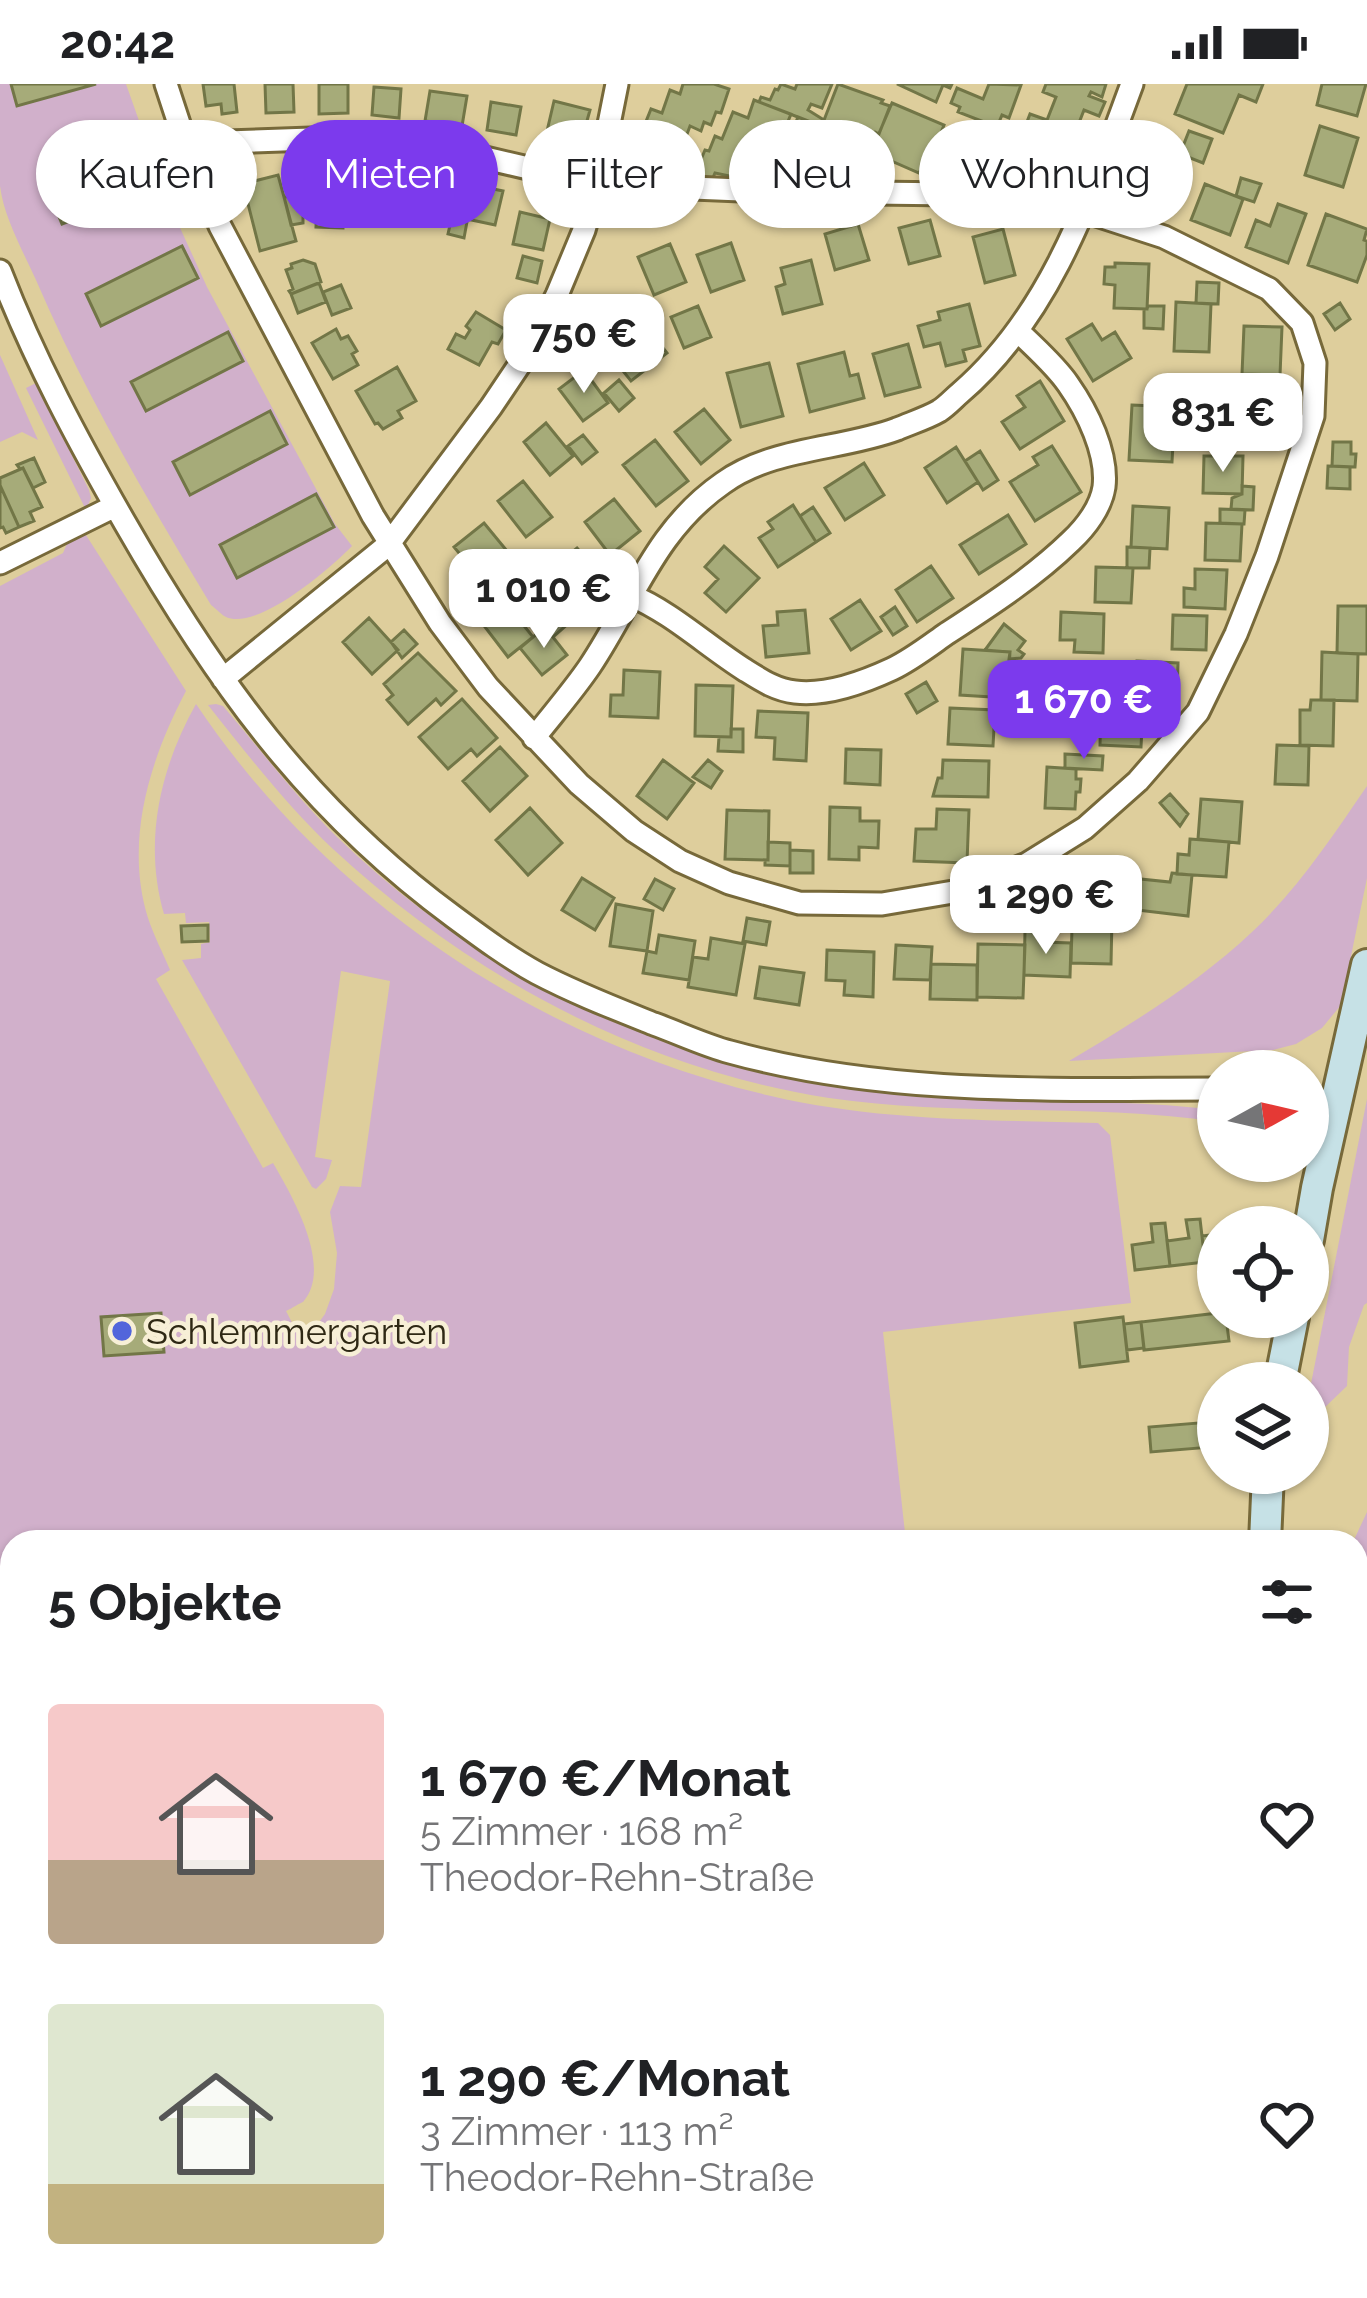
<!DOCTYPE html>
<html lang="de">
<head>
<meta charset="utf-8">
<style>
  :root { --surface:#fff; --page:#f2f2f2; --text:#202124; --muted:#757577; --accent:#7c3aed }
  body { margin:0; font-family:Raleway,sans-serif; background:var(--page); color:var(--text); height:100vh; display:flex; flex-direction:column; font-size:45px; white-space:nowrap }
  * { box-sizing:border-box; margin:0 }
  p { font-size:39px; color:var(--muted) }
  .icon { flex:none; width:66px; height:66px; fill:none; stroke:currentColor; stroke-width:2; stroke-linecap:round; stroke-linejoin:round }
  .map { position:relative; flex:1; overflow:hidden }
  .details { position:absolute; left:0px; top:1446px; width:1368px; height:768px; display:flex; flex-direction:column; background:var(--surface); border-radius:36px 36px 0 0; box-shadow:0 3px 9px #0004 }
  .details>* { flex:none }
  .hud { position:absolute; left:36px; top:36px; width:1296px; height:108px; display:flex; gap:24px }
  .needle { width:78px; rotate:82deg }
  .tools { position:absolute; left:1197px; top:966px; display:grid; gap:24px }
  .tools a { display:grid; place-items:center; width:132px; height:132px; border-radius:50%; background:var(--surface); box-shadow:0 3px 9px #0004; font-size:60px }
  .price { position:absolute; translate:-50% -102px; padding:0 27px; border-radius:24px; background:#fff; color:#222; font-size:39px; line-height:78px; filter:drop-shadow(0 3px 6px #0008) }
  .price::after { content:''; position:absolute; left:50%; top:72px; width:36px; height:27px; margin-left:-18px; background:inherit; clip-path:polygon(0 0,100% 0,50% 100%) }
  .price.on { background:var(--accent); color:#fff }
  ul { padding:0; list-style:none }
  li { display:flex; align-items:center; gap:36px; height:300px; padding:0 48px }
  li span { display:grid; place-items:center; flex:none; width:336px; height:240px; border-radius:12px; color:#555 }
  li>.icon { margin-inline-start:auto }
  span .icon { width:144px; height:144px; fill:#fffc; stroke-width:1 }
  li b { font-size:51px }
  h2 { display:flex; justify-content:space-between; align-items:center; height:144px; padding:0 48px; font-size:51px }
  .tag { padding:0 42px; border-radius:54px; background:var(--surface); box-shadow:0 3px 9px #0004; font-size:42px; line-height:108px }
  .tag.on { background:var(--accent); color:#fff }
  .status { display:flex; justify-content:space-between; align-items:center; height:84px; padding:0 60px; background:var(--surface); direction:ltr }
  .status svg { height:33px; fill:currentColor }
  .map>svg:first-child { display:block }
  .green { fill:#d1b0cb }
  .building { fill:#a6ab79; stroke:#727647; stroke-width:3 }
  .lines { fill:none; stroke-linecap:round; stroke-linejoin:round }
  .street-casing { stroke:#77693a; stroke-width:27 }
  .secondary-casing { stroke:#77693a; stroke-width:36 }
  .highway-casing { stroke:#3b7276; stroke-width:45 }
  .street { stroke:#fff; stroke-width:21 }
  .secondary { stroke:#c6e1e6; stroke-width:30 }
  .highway { stroke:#429aab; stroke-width:39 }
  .poi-dot { fill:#5265db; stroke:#f7efd6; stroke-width:4.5 }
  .labels { text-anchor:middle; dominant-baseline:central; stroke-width:9; stroke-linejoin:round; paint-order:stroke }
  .poi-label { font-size:36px; fill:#2e2814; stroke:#f7efd6; text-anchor:start }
</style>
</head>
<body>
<div class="status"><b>20:42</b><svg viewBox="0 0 49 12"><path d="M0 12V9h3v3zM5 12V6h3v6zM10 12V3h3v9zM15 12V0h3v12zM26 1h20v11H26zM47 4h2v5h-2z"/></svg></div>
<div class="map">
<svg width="1367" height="2214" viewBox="0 0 1367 2214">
  <rect width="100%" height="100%" fill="#dece9c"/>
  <!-- green -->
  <path class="green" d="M0 0H126L166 113 207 203 335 440 352 462C331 484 258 547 226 533 223 532 215 524 211 521 147 415 85 310 36 196 23 167 4 134 0 102 0 69 0 33 0 0Z
    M0 271 38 356 22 348 0 358Z
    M36 299 89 406 91 414 86 426 26 304Z
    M84 448 186 607C150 675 124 757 148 834 154 852 163 869 170 886L156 895 263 1084 273 1079C291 1110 334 1183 303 1218 302 1218 287 1227 286 1227L303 1260 325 1230 334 1205 337 1169 330 1128 340 1102 361 1103 390 897 341 887 315 1073 332 1076 326 1095 316 1105 312 1103 182 876 201 874V860L210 858 209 838 186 839 185 829 164 830C143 758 160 684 196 620 328 817 541 959 771 1012 878 1037 988 1036 1098 1039L1110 1051 1131 1219 883 1248 906 1458H12V1939L0 1936V502L63 469 69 455Z
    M216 620 223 622C261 666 295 712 337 753 490 901 688 990 899 1010 1005 1021 1112 1013 1218 1026V1038C1089 1019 958 1033 829 1014 642 985 470 892 333 765 287 722 247 670 208 621Z
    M1367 702V794L1341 921 1322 944 1296 960 1273 966 1069 977C1133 939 1198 899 1252 848 1297 806 1332 753 1367 702Z
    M1367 1015V1219L1364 1221 1349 1263 1347 1302 1321 1327 1308 1321V1315Z
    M1367 1428V2063H1356V1808L1363 1807 1356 1767V1458H1353Z
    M0 2027 12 2029V2202H1076L1070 2214H0Z
    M1356 2158H1367V2214H1168L1173 2202H1356Z"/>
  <!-- building -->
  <path class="building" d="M11 0H96L17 22Z
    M203 0H234L237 28 222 30 221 20 206 22Z
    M265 0H293L294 28 266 29Z
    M319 0H348V29L319 30Z
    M683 0H714L729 5 721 29 716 28 711 41 704 38 701 47 690 42 672 91 659 86 661 81 653 79 657 68 650 65 655 50 643 45 651 25 662 29 670 6 680 10Z
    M781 0 795 5 797 0H832L822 24 811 20 808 26 824 36 821 42 759 18 761 13 770 16 775 5 778 6Z
    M838 0 883 16 881 19 890 22 879 50 875 48 868 54 865 64 850 58 840 86 821 79 831 53 819 49Z
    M897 0H952L950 4 943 1 936 18Z
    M989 0 1021 1 1009 34 1002 31 997 43 958 28 960 23 951 19 957 4 983 15Z
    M1046 0H1106L1102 13 1091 8 1089 12 1105 18 1099 32 1084 26 1070 62 1057 57 1051 71 1044 69 1035 94 1004 82 1008 70 1014 72 1030 30 1047 36 1056 13 1043 8Z
    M1187 0H1263L1256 18 1239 11 1223 49 1175 30Z
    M1322 0H1366L1357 32 1317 21Z
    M374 3 401 5 399 34 372 31Z
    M430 7 467 12 462 42 425 37Z
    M754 16 791 30 782 52 779 50 770 74 754 68 747 86 738 83 734 93 715 89 712 96 695 90 705 66 709 67 715 52 722 55 733 28 748 34Z
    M554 17 590 26 582 55 547 47Z
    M491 18 521 23 516 51 487 46Z
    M892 19 944 41 937 59 946 63 935 90 921 85 919 89 871 68Z
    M798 33 816 40 797 87 779 80Z
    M1320 42 1358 54 1343 103 1305 91Z
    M1189 47 1212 55 1203 79 1180 70Z
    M1156 61 1190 74 1173 116 1140 103Z
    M146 70 159 102 62 140 49 108Z
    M318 86H345L343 144 316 143Z
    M369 86 399 90 388 141 351 135 355 112 365 114Z
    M278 91 296 157 260 167 243 100Z
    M420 91 448 96 443 125 438 124 436 138 415 134Z
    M1241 94 1261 100 1254 118 1236 112Z
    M1205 100 1243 115 1230 151 1191 136Z
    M474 101 503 107 495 141 467 135Z
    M303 112V139L291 141 284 113Z
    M1278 120 1306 130 1288 179 1246 163 1256 136 1270 142Z
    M454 124 469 127 464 154 448 150Z
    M520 128 550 135 543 166 513 160Z
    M1326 130 1367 145 1364 156 1367 157V171L1357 198 1308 181Z
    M930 136 940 172 909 180 899 144Z
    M858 140 869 176 835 186 825 150Z
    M1003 145 1015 191 985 199 973 153Z
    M731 159 744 196 711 208 697 171Z
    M670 160 686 198 654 211 638 173Z
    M182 162 198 194 101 242 86 210Z
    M523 172 542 177 537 199 517 194Z
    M303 176 315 180 321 198 291 210 289 207 293 205 286 186 292 184 291 180Z
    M811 176 822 220 783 230 776 203 785 200 781 184Z
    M1115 179 1149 180 1147 225 1114 224 1115 201 1104 200 1105 183H1115Z
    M1197 198 1219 199 1218 220 1196 219Z
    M319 199 326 218 298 229 291 210Z
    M341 201 351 224 332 231 323 208Z
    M1176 218 1211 220 1209 268 1174 267Z
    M1340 219 1350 235 1335 246 1324 230Z
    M969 220 980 262 963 266 966 277 946 282 940 259 924 263 918 242 940 236 938 228Z
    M698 222 711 253 684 264 671 233Z
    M1148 222H1164L1163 245 1144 244V225H1147Z
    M476 228 506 246 498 260 492 258 479 281 448 265 456 250 465 254 470 246 466 242Z
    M636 229 667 269 631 297 615 277 627 267 612 248Z
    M1092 240 1102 256 1115 248 1131 274 1093 297 1067 255Z
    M1244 242 1282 243 1280 291 1242 290Z
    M336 245 341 255 348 252 357 267 352 270 358 281 333 295 312 259Z
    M228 248 243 277 146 327 131 298Z
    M908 260 920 303 885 312 873 270Z
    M844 268 850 292 858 290 864 314 810 328 798 280Z
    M769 279 783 332 741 343 727 289Z
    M397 283 416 317 398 327 402 334 383 345 378 339 375 340 356 307Z
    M584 286 608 319 583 337 559 305Z
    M619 296 634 314 619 327 604 309Z
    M1040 297 1064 337 1020 365 1002 338 1025 323 1017 312Z
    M1261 301 1284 302V317L1261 316Z
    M1132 321 1175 323 1172 378 1129 376Z
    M1249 321 1284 322 1283 355 1238 353 1239 332H1248Z
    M704 325 730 356 701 380 675 348Z
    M270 327 287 360 190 411 173 378Z
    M546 339 573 372 550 391 524 358Z
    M583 351 597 368 582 380 568 362Z
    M655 356 688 397 656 422 623 381Z
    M1333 358H1351V370H1356L1355 383 1332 382Z
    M1052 362 1081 408 1035 437 1010 398 1038 381 1033 373Z
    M956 363 978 398 947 419 925 384Z
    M980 367 998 396 983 406 965 377Z
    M1204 372H1243L1242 410 1203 409Z
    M34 374 45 398 33 404 23 384 20 385 17 381Z
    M864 379 884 411 845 436 825 404Z
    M1328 382 1350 383V405L1327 404Z
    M23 384 42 423 30 428 34 437 19 443 0 401V394Z
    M523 397 552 433 526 453 498 417Z
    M0 401 19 443 6 449 3 443 0 444Z
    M1242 402 1254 403 1253 426 1231 425 1232 414 1242 410Z
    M316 410 334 443 237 494 220 461Z
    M614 415 640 447 610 471 585 438Z
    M793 421 816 458 778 483 759 454 773 445 768 438Z
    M1133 422 1169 424 1167 465 1131 463Z
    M813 423 830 449 816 458 800 432Z
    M1220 425 1245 426 1244 440 1220 439Z
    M1008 431 1026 460 979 490 960 461Z
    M484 439 512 473 482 497 454 463Z
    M1206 439 1242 440 1240 477 1205 476Z
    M724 462 759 494 726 528 705 509 718 495 705 483Z
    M1127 463 1150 464 1149 484H1127Z
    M577 464 603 494 574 518 555 495 561 489 555 482Z
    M931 482 953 514 917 538 896 506Z
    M1096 483 1133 484 1131 519 1095 518Z
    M1195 485 1227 486 1225 525 1184 523V504L1195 505Z
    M479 506 494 520 479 536 464 523Z
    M860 516 881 547 851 566 831 535Z
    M556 520 570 538 553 553 545 543 549 540 541 531Z
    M1338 522H1367V570L1337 569Z
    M509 523 533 553 508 573 485 543Z
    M895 523 907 542 893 551 881 533Z
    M805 526 809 569 766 573 763 542 778 541 777 528Z
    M1061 528 1104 530 1103 569 1074 568 1075 556H1060Z
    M1173 531 1207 532 1206 566 1172 565Z
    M369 534 398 566 372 590 343 558Z
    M1004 540 1025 557 1018 566 1024 570 1021 574 1009 575 1010 568 985 566Z
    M545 543 567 571 542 591 520 564Z
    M404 546 417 560 402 574 391 558Z
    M963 565 1010 568 1007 614 960 611Z
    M1322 568 1358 570 1357 617 1321 616Z
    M418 569 456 607 441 621 436 615 408 640 387 616 393 611 384 600Z
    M1137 577 1178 579 1177 615 1136 614Z
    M624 586 660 588 658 634 610 632 611 611H623Z
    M926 598 937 617 917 629 906 610Z
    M696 601 733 602 731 653 695 652Z
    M462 615 497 654 477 672 471 665 448 685 419 653Z
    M1311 616H1334L1333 662 1300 661V626H1310Z
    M1101 623 1143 624 1141 663 1100 661Z
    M950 624 995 626 993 662 948 660Z
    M758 627 808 629 806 677 774 675 775 654 756 653Z
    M731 645H743V668L718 667 719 653H731Z
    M1277 661 1309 662 1308 701 1275 700Z
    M500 663 527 692 490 727 463 697Z
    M846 665 881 666 880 701 845 699Z
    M1065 670 1103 672 1102 686 1065 684Z
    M663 676 694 699 667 735 637 712Z
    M708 676 722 687 711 704 693 693Z
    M943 676 989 677 988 713 933 712 938 694H942Z
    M1047 683 1076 685V695H1081L1080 708H1076L1075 725 1045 724Z
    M1170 710 1188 730 1180 742 1160 719Z
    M1201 715 1242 718 1239 759 1198 755Z
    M830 723 860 724V737H879L878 764 859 763V776L829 775Z
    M530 724 562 759 528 791 496 756Z
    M937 725 969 726 967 779 914 777 916 745H936Z
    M727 726 769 727 768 776 725 775Z
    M1190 755 1229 758 1226 793 1177 790 1178 770 1189 771Z
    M768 758 790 759V782L765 781V776H768Z
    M790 766 813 767V789H790Z
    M1172 789 1192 791 1188 832 1137 826 1140 795 1170 798Z
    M582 794 614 814 595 846 562 826Z
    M655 795 674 805 663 826 644 815Z
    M616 820 653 827 647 867 610 862Z
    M747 834 770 838 766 861 743 857Z
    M1093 834 1112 835 1111 880 1071 879 1072 844 1093 845Z
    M208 841V857L182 858 181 842Z
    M1025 847 1041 848V858L1071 859 1070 893 1024 891Z
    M659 851 695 857 689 896 643 889 647 867 656 869Z
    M711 854 745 860 736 911 688 903 693 873 708 875Z
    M978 860 1025 861 1023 914 977 913Z
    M896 861 932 863 930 896 894 895Z
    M827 866 874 868 873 913 844 911 845 897 826 896Z
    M931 880 977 881V916L930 915Z
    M760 883 804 889 799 921 755 914Z
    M1200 1135 1205 1178 1170 1182 1167 1157 1189 1154 1186 1136Z
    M1165 1139 1170 1182 1135 1186 1132 1161 1153 1158 1151 1140Z
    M1218 1150V1176L1205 1178 1202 1152Z
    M161 1229 164 1268 104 1272 101 1233Z
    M1218 1229V1233H1226L1229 1257 1144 1266 1141 1238Z
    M1123 1233 1128 1277 1080 1283 1075 1239Z
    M1141 1238 1144 1264 1127 1266 1124 1240Z
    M1210 1338 1212 1363 1151 1368 1149 1343Z"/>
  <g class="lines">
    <!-- street casing -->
    <g class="street-casing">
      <path id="street" d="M166 0 188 67 220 142 373 432 440 539 488 603 579 700 634 747 680 777 729 799 799 819 882 820 959 807 1027 780 1085 744 1138 697 1198 628 1236 550 1267 472 1313 332 1315 279 1302 239 1269 205 1164 153 1084 127 956 110 785 108 597 100 468 70 339 54 227 58 188 67
        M0 187C34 275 78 357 125 439 215 596 307 725 454 833 481 853 508 873 537 889 575 909 614 924 654 940 679 949 704 961 730 968 889 1012 1055 1005 1218 1005
        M0 479 115 422
        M630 511C671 528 707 562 745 586 761 596 776 606 795 608 827 612 864 598 892 585 911 576 929 562 946 550 989 522 1034 493 1071 457 1086 443 1101 423 1104 403 1108 369 1087 327 1068 300 1055 281 1035 264 1018 247
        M223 595 388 461 491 323 530 265 557 211 584 146 597 100 617 0
        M534 654C552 631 573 607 590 582 634 516 655 446 723 399 773 363 841 366 897 345 911 339 927 334 939 327 947 322 954 314 960 309 1052 230 1091 110 1132 0
        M1308 1014 1337 1020"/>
    </g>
    <!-- secondary casing -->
    <g class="secondary-casing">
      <path id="secondary" d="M1308 1156 1317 1104 1367 881
        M1280 1299 1293 1233
        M1265 1458 1268 1389
        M1101 2214 1106 2202
        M1136 2214 1142 2202"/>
    </g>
    <!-- highway casing -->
    <g class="highway-casing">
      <path id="highway" d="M0 1968 12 1971
        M0 2006 12 2009
        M1356 2094H1367
        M1356 2130H1367"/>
    </g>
    <!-- street -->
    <use href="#street" class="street"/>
    <!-- secondary -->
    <use href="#secondary" class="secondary"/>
    <!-- highway -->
    <use href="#highway" class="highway"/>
  </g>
  <!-- markers -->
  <circle class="poi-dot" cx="122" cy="1247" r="12"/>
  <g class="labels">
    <!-- poi labels -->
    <g class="poi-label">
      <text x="146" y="1247">Schlemmergarten</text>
    </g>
  </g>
</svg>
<div class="tools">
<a><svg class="needle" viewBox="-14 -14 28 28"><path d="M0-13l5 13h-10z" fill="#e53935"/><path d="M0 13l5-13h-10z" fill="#757577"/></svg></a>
<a><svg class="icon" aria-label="locate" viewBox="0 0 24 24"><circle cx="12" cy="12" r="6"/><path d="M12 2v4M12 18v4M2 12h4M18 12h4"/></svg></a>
<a><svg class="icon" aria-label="layers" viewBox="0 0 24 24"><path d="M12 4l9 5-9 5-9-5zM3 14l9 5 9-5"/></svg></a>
</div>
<b class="price" style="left:584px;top:312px">750 €</b>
<b class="price" style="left:1223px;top:391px">831 €</b>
<b class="price" style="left:544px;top:567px">1 010 €</b>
<b class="price on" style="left:1084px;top:678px">1 670 €</b>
<b class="price" style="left:1046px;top:873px">1 290 €</b>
<div class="hud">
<a class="tag">Kaufen</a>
<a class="tag on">Mieten</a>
<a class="tag">Filter</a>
<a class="tag">Neu</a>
<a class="tag">Wohnung</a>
</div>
<section class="details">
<h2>5 Objekte<svg class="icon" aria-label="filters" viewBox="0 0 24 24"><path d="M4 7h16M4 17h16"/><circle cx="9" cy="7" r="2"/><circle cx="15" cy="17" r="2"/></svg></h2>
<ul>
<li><span style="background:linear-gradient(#f6c9c9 65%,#b9a48a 0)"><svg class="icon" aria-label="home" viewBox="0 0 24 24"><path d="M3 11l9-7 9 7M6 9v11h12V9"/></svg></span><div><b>1 670 €/Monat</b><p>5 Zimmer · 168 m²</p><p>Theodor-Rehn-Straße</p></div><svg class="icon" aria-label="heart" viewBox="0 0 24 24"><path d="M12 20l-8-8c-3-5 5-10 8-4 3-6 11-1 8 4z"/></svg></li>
<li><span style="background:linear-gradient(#dfe7d0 75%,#c2b280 0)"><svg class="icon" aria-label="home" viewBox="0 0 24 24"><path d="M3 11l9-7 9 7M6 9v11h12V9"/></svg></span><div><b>1 290 €/Monat</b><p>3 Zimmer · 113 m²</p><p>Theodor-Rehn-Straße</p></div><svg class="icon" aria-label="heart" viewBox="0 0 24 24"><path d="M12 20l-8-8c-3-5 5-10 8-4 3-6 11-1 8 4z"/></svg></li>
</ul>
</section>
</div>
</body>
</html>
